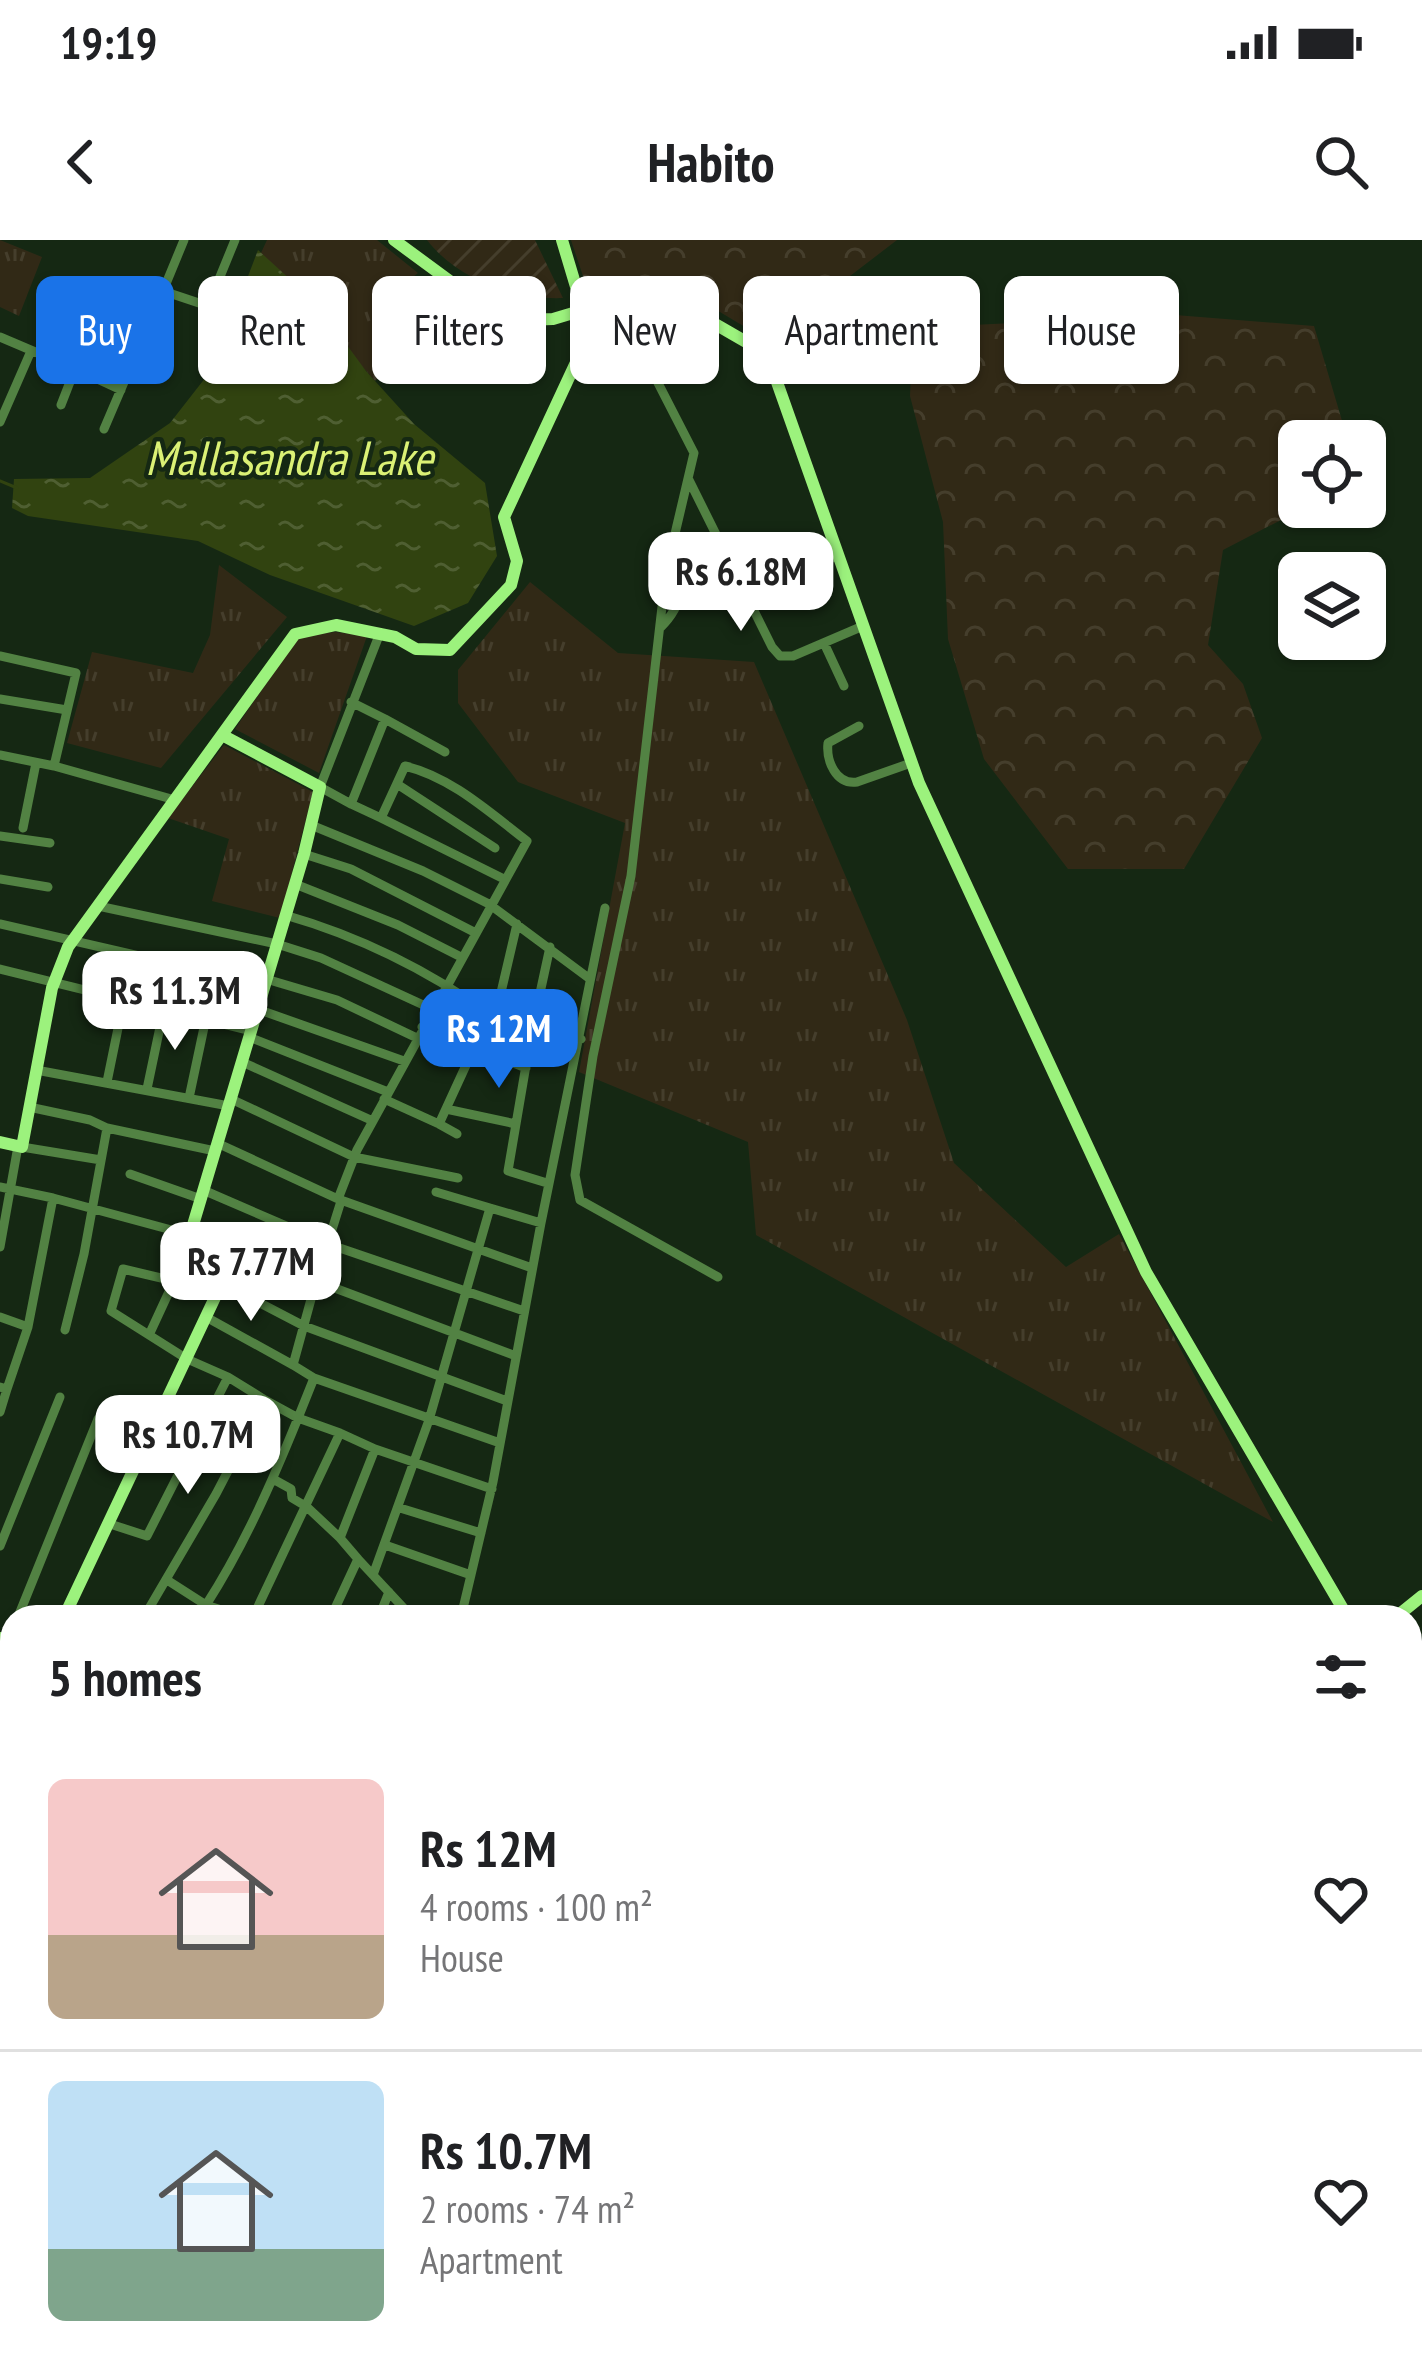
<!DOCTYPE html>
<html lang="en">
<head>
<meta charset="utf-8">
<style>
  :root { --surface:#fff; --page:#f2f2f2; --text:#202124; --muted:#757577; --line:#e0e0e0; --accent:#1a73e8 }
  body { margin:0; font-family:"PT Sans Narrow",sans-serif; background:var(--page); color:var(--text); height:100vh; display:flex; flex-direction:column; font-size:45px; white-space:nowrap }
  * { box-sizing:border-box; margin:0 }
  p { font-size:39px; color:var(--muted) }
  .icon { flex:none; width:66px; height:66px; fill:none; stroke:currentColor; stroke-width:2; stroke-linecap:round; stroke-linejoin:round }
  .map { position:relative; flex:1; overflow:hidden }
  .drawer { position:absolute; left:0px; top:1365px; width:1422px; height:771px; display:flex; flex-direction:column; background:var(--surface); border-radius:36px 36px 0 0; box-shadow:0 3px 9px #0004 }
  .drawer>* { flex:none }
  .guide { position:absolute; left:36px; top:36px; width:1350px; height:108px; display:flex; gap:24px }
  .tools { position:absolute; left:1278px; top:180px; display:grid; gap:24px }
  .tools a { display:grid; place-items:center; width:108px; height:108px; border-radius:18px; background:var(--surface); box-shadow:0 3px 9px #0004; font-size:60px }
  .price { position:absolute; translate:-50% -102px; padding:0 27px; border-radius:24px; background:#fff; color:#222; font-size:39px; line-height:78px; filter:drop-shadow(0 3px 6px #0008) }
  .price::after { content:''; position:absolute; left:50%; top:72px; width:36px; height:27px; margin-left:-18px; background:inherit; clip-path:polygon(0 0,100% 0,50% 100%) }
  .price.selected { background:var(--accent); color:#fff }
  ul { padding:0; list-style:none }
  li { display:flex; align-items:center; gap:36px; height:300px; padding:0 48px }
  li+li { border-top:3px solid var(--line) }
  li span { display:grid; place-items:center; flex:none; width:336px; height:240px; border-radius:18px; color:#555 }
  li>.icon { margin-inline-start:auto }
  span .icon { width:144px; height:144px; fill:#fffc; stroke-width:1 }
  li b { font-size:51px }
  h2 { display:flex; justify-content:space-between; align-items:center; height:144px; padding:0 48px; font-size:51px }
  .pill { padding:0 42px; border-radius:18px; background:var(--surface); box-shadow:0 3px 9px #0004; font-size:42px; line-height:108px }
  .pill.selected { background:var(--accent); color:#fff }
  .status { display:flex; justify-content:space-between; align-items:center; height:84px; padding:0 60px; background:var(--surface); direction:ltr }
  .status svg { height:33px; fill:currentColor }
  header { display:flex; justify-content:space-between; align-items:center; height:156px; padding:0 48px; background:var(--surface); font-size:54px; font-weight:700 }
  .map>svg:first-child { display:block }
  .grass { fill:url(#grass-tufts) }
  .forest { fill:url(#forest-crowns) }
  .garden { fill:url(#garden-furrows) }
  .water { fill:url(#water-ripples) }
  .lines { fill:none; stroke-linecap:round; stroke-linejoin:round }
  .stream { stroke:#314310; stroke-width:3 }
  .street { stroke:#528243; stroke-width:9 }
  .secondary { stroke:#9cf27d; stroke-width:12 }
  .labels { text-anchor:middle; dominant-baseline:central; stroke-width:9; stroke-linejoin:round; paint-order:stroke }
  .water-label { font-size:48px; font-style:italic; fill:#dbf175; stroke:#152813 }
</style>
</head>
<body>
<div class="status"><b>19:19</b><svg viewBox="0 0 49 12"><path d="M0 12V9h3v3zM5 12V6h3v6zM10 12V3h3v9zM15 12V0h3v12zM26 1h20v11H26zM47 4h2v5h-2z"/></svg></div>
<header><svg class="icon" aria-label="back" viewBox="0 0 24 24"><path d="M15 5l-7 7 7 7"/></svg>Habito<svg class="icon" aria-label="search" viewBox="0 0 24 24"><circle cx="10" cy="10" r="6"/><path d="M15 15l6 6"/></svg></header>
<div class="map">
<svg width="1422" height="2135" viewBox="0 0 1422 2135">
  <defs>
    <pattern id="grass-tufts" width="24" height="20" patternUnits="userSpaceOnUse" patternTransform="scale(3)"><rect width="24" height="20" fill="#312916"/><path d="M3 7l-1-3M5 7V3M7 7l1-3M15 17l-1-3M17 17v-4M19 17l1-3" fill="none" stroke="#453e2c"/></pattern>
    <pattern id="forest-crowns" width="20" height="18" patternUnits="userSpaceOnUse" patternTransform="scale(3)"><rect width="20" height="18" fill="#312916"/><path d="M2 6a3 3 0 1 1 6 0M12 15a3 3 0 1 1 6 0" fill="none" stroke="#453e2c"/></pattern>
    <pattern id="garden-furrows" width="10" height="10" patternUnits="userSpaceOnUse" patternTransform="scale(3)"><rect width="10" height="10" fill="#312916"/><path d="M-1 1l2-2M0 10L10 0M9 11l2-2" fill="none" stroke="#453e2c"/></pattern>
    <pattern id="water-ripples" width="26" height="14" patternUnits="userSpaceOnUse" patternTransform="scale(3)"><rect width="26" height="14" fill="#314310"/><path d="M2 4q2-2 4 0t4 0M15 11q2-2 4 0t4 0" fill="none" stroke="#4f5f32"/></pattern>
  </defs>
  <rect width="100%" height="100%" fill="#152813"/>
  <!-- grass -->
  <path class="grass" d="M0 0 42 17 19 76 0 67Z
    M267 0H377L418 33 403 45 416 96 375 141 261 13Z
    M219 325 287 377 161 528 67 503 92 412 193 433 210 395Z
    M530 342 618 413 754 422 907 780 954 923 1066 1027 1119 994 1273 1282 756 995 748 902 579 832 625 583 518 542 458 463V430Z
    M335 392 367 396 319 533 235 489 298 397Z
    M224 505 313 552 280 678 212 661 229 599 168 578Z"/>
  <!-- forest -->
  <path class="forest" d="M571 0H897L777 92 760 96 720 72 661 48H587Z
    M1175 75 1314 86 1348 201H1299V267H1306L1223 310 1208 405 1243 444 1262 498 1184 629H1068L984 519 948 399 943 282 910 156 913 88Z"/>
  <!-- garden -->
  <path class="garden" d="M427 0H535L563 58C513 60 457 39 427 0Z"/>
  <!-- water -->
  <path class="water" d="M258 10 316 63 366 131 414 184 485 243 497 316 468 363 414 386 270 335 198 301 28 276 12 268 14 239 90 238 170 183 213 128Z"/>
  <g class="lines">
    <!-- stream -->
    <path class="stream" d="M0 241 17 248
      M26 2135 37 2124"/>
    <!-- street -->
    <path class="street" d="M184 0 163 51 208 66 235 0
      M620 69 694 213 666 332 631 636 593 816 575 935 580 960 718 1037
      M97 76 143 94
      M0 97 80 131 87 113
      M80 131 121 150
      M61 165 75 129
      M0 182 31 111
      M104 189 163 51
      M689 240 772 407 780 416H793L863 386
      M748 359 838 315
      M660 388C686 362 683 345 671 313
      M824 403 844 446
      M0 416 76 433 54 526
      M0 459 67 470
      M351 462 385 479
      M859 486 828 503C826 521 836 545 857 542L911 523
      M445 512 385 479 351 564 381 578 405 526C451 537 489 572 527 601L357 910 338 959 532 1028
      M0 515 54 526 175 560
      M397 544 495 608
      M351 564 320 547 380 393
      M381 578 504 639
      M311 585 423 631 489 664 590 739
      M23 588 36 523
      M0 596 50 603
      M304 614 351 629 474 692
      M0 639 48 647
      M295 644 398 685 461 717
      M98 666 277 704 321 718 432 769
      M285 675C362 697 430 731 495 778
      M0 684 239 739
      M517 684 495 778 532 790 550 707
      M0 729 251 791
      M266 739 337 760 417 798
      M257 769 404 821
      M422 787 526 828
      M249 797 388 852
      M242 822 373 881
      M36 830 229 866
      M107 842 124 759
      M147 849 164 768
      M189 858 206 778
      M231 859 354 917 458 938
      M384 859 439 884 473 810
      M29 867 90 880 107 888
      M446 869 516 884
      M439 884 457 894
      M217 903 338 959
      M22 907 101 920
      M130 934 201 959
      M547 943 508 931 532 790 581 799
      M0 947 53 958 28 1087 0 1077
      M203 950 328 1004 524 1071
      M436 952 490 968
      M53 958 190 995 174 1041 123 1029 111 1071 187 1119 228 1137 147 1296 110 1284
      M0 1007 18 906
      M225 1007 316 1041 341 961
      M220 1042 304 1086 507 1161
      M206 1077 293 1125
      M65 1090 84 1014 107 888 215 911
      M149 1095 174 1041
      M314 1138 500 1203
      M0 1147 7 1149 0 1172
      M7 1149 28 1087
      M375 1209 492 1249
      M273 1239 291 1249 292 1258 307 1267 340 1298
      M400 1268 481 1293
      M385 1305 471 1335
      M0 1306 60 1157
      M358 1319 412 1377
      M373 1335 429 1180 490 968 541 983 605 668
      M167 1340 206 1365C244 1306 272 1242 298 1178L265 1160
      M18 1377 98 1179
      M144 1377 216 1254 265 1160 228 1137
      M199 1377 206 1365 243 1377
      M253 1377 340 1193 298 1178 314 1138 293 1125 316 1041 516 1116
      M331 1377 358 1319 340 1298 375 1209 340 1193
      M379 1377 389 1352
      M461 1377 493 1242 541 983
      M0 1481 12 1490
      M0 1531 12 1540
      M0 1571 12 1580
      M0 1626 12 1635
      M0 1672 12 1681
      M0 1723 12 1733
      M0 1781 12 1791
      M0 1837 12 1846
      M0 1877 12 1871
      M1410 1913 1422 1911
      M0 1927 12 1964
      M1410 1965 1415 1945
      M0 1980 12 1966
      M1410 2020 1422 2023
      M0 2054 12 2038
      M267 2124 310 2135
      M528 2124 550 2135
      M669 2124 684 2135
      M824 2124 845 2135
      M4 2135 12 2119
      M116 2135 122 2124
      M160 2135 165 2124
      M327 2135 330 2124
      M606 2135 611 2126 622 2135
      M737 2135 745 2124
      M1043 2135 1051 2124
      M1096 2135 1103 2124
      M1151 2135 1155 2124"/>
    <!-- secondary -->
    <path class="secondary" d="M394 0 477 61 524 80 553 79 590 68 696 73 767 114 919 543 1146 1032 1343 1369 1352 1377
      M0 902 22 907 52 748 68 707 295 394 336 385 395 397 416 409 450 410 511 345 517 321 504 277 592 88 590 68 577 50 562 0
      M64 1377 219 1049 225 1007 190 995 304 614 320 547 222 495
      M1396 1377 1422 1356
      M0 1398 12 1407
      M0 1432 12 1441
      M964 2124 979 2135
      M984 2124 999 2135
      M810 2135 817 2124"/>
  </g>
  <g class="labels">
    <!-- water labels -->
    <g class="water-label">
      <text x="289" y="217">Mallasandra Lake</text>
    </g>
  </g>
</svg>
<div class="tools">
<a><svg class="icon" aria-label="locate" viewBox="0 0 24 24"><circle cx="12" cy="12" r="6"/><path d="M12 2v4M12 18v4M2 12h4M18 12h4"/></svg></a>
<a><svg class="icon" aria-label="layers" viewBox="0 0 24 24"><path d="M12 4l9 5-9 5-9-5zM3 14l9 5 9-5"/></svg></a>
</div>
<b class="price" style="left:741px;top:394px">Rs 6.18M</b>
<b class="price" style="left:175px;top:813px">Rs 11.3M</b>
<b class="price selected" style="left:499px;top:851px">Rs 12M</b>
<b class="price" style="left:251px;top:1084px">Rs 7.77M</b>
<b class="price" style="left:188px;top:1257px">Rs 10.7M</b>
<div class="guide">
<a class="pill selected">Buy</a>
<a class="pill">Rent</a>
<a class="pill">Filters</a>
<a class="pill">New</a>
<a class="pill">Apartment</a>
<a class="pill">House</a>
</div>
<section class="drawer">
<h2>5 homes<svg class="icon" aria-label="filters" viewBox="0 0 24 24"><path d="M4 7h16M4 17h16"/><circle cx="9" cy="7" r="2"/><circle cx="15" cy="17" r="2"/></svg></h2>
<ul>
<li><span style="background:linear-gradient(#f6c9c9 65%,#b9a48a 0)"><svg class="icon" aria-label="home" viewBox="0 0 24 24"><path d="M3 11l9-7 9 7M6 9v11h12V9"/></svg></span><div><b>Rs 12M</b><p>4 rooms · 100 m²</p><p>House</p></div><svg class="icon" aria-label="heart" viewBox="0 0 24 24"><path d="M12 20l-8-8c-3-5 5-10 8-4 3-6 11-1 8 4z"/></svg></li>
<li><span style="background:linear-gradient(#bfe0f5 70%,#7fa58c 0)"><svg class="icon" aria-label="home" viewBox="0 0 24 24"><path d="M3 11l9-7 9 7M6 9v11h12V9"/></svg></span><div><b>Rs 10.7M</b><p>2 rooms · 74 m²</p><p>Apartment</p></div><svg class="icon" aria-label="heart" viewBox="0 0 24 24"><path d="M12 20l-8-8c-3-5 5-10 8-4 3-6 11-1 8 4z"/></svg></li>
</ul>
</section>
</div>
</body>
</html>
